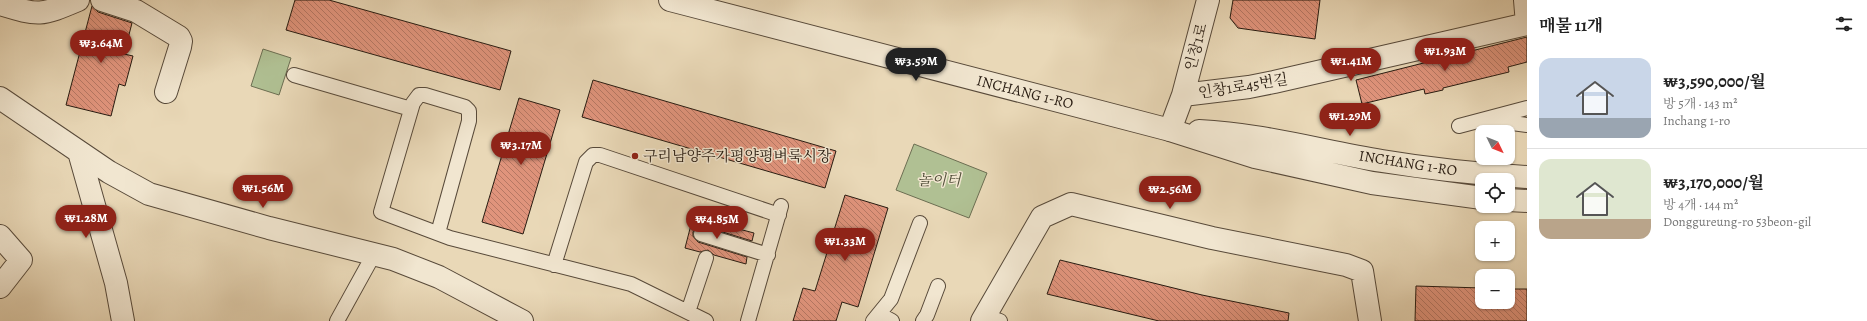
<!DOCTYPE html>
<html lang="ko">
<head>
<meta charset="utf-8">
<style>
  :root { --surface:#fff; --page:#f2f2f2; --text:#222; --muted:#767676; --line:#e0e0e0; --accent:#8f2418 }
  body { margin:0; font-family:Alegreya,"Noto Serif KR",serif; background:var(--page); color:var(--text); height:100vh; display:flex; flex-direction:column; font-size:15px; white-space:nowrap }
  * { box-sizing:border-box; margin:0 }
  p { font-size:13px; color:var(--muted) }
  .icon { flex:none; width:22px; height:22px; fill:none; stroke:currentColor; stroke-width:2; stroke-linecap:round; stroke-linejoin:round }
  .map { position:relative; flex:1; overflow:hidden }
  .side { display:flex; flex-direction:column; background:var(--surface); width:340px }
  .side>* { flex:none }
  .needle { width:26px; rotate:133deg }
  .controls { position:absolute; left:1475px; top:125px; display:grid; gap:8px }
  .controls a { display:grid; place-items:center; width:40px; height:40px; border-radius:8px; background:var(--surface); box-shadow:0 1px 3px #0004; font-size:20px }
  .price { position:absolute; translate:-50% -34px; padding:0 9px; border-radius:14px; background:var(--accent); color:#fff; font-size:13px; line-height:26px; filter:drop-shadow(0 1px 2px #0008) }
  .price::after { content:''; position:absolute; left:50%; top:24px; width:12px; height:9px; margin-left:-6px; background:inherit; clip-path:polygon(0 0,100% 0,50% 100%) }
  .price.on { background:#222; color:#fff }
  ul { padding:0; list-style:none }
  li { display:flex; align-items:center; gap:12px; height:100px; padding:0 12px }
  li+li { border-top:1px solid var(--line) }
  li span { display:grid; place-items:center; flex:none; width:112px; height:80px; border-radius:12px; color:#555 }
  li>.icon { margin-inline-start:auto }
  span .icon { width:48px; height:48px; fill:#fffc; stroke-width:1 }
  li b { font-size:17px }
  h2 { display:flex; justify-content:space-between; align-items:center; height:48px; padding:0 12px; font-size:17px }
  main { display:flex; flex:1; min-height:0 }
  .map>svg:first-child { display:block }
  .park { fill:#b0c093; stroke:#6c6e52 }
  .building { fill:url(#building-back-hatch); stroke:#271b11 }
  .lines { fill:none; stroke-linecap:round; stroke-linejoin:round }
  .service-casing { stroke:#584a3a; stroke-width:16 }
  .minor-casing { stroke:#584a3a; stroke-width:24 }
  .tertiary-casing { stroke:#584a3a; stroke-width:24 }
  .service { stroke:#f1e6d0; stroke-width:14 }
  .minor { stroke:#f1e6d0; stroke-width:22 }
  .tertiary { stroke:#f1e6d0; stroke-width:22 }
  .poi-dot { fill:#8f2418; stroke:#f1e6d0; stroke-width:1.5 }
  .labels { text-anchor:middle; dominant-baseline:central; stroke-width:3; stroke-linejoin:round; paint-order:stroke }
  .street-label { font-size:15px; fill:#271b11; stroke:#f1e6d0 }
  .poi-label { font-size:15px; fill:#271b11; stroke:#f1e6d0; text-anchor:start }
  .park-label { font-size:15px; font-style:italic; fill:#504d38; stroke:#f1e6d0 }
</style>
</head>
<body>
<main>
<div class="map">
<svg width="1527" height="321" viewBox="0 0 1527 321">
  <defs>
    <pattern id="building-back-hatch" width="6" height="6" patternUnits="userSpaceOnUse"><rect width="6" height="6" fill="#e0947c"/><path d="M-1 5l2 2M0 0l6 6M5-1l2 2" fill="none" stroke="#b67864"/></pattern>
  </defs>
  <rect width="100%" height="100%" fill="#e9d8b7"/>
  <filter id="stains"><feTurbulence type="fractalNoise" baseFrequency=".005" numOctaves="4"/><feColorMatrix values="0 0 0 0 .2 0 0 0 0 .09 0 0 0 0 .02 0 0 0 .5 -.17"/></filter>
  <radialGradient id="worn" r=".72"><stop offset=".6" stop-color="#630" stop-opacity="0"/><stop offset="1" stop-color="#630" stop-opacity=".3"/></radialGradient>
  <!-- park -->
  <path class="park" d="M263 49 291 58 279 95 251 86Z
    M914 144 987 173 969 218 896 190Z"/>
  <!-- building -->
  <path class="building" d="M295 0H329L511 51 500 90 286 30Z
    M1233 0H1320L1315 39 1238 28 1230 18Z
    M92 6 98 12 132 23 124 54 133 56 125 86 119 84 111 116 66 105Z
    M1527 37V62L1508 67 1509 72 1443 88V90L1425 94 1424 89 1362 104 1356 80Z
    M593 80 836 151 825 188 582 117Z
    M519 98 560 110 523 234 482 222Z
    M845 195 888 208 858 307 842 302 836 321H793L803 288 815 291Z
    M693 217 754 233 752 241 703 226 696 228 693 232V236L698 242 747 257 746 264 714 255 708 250 700 252 685 248Z
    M1060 260 1202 295 1289 313 1288 321H1159L1047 294Z
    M1416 286 1482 288V302H1508V289H1527V321H1415Z"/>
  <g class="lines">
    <!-- service casing -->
    <g class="service-casing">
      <path id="service" d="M294 75 411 109
        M1490 120 1527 125
        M1459 126 1527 108
        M438 233 469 121V111L465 107 425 95H419L413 103 381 212 450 238 631 284 706 321
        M701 234 768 255
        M554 265 586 162 593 155H600L779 215
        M688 312 706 258
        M879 314 892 321
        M985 316 1000 321
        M337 321 374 254
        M748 321 781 206
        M873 321 891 299 920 223
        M923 321 927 315 938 286"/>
    </g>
    <!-- minor casing -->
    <g class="minor-casing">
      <path id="minor" d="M102 0 136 11 179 37 181 41 180 47 166 92
        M1525 0 1527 24
        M0 4C40 16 40 16 78 0
        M1183 95 1208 0
        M0 98 109 172 149 194 269 228 393 259 439 277 522 321
        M1170 130 1183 95 1249 87 1274 82 1527 24
        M79 152 116 283 123 321
        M0 236 21 260 0 287
        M982 321 1042 217 1071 204 1212 238 1346 265 1362 271 1370 321"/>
    </g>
    <!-- tertiary casing -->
    <g class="tertiary-casing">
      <path id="tertiary" d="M670 0 1170 130 1255 157 1372 183 1482 198
        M1199 131C1262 134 1321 151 1382 161 1430 169 1479 174 1527 177
        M1508 200 1527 201"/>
    </g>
    <!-- service -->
    <use href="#service" class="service"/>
    <!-- minor -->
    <use href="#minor" class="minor"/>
    <!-- tertiary -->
    <use href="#tertiary" class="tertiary"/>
  </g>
  <!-- markers -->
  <circle class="poi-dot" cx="635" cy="156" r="4"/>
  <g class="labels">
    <!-- street labels -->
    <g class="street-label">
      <text transform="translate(1196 47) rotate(-75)">인창1로</text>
      <text transform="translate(1243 86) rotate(-9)">인창1로45번길</text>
      <text transform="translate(1025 92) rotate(14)">INCHANG 1-RO</text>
      <text transform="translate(1408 163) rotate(9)">INCHANG 1-RO</text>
    </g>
    <!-- poi labels -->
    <g class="poi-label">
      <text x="643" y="156">구리남양주가평양평벼룩시장</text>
    </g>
    <!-- park labels -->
    <g class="park-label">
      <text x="939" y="180">놀이터</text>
    </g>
  </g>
  <rect width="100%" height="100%" filter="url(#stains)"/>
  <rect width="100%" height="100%" fill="url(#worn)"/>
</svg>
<div class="controls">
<a><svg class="needle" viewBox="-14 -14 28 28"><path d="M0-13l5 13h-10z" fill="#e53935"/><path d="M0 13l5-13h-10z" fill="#767676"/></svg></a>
<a><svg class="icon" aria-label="locate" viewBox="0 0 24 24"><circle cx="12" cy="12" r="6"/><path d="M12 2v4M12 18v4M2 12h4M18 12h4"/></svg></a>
<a>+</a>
<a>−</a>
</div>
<b class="price" style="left:101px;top:64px">₩3.64M</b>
<b class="price" style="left:1445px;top:72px">₩1.93M</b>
<b class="price on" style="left:916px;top:82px">₩3.59M</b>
<b class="price" style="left:1351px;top:82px">₩1.41M</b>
<b class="price" style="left:1350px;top:137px">₩1.29M</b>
<b class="price" style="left:521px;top:166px">₩3.17M</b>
<b class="price" style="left:263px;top:209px">₩1.56M</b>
<b class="price" style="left:1170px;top:210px">₩2.56M</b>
<b class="price" style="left:86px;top:239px">₩1.28M</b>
<b class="price" style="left:717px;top:240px">₩4.85M</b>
<b class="price" style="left:845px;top:262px">₩1.33M</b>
</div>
<section class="side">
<h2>매물 11개<svg class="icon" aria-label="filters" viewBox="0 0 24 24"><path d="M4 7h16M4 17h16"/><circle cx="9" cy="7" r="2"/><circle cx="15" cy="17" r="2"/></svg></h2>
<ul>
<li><span style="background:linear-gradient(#c9d6e8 75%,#9aa5b1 0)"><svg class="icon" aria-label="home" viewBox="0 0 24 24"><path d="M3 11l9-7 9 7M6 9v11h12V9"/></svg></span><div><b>₩3,590,000/월</b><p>방 5개 · 143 m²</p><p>Inchang 1-ro</p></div></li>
<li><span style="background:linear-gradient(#dfe7d0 75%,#b9a48a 0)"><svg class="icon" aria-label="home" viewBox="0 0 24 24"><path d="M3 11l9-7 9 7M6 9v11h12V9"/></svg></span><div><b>₩3,170,000/월</b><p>방 4개 · 144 m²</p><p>Donggureung-ro 53beon-gil</p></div></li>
</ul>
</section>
</main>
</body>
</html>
